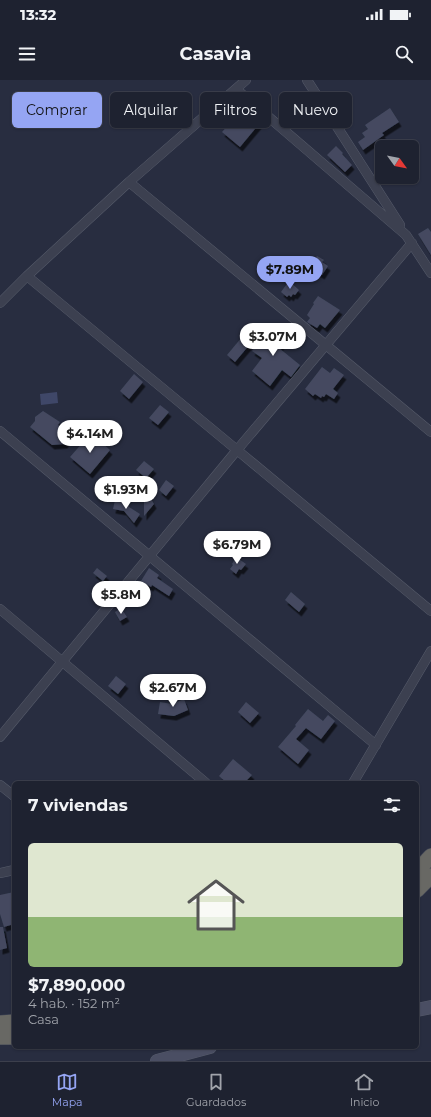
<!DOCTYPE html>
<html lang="es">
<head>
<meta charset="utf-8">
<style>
  :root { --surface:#1e2230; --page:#2b2f3c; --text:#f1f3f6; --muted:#a1a4ab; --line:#3c3f4c; --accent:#95a5f3 }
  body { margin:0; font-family:Montserrat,sans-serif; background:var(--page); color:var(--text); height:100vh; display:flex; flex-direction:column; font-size:15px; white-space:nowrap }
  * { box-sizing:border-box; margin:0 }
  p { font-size:13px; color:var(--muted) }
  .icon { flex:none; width:22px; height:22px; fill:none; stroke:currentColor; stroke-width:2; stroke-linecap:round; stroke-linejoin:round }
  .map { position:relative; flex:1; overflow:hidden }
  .panel { position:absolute; left:12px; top:701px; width:407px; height:268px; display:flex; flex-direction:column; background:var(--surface); border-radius:6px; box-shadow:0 1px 3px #0004,0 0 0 1px var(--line) }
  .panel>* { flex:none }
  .banner { position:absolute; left:12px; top:12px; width:407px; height:36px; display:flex; gap:8px }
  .needle { width:26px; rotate:123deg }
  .buttons { position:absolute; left:375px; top:60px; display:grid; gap:8px }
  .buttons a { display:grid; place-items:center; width:44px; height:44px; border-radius:6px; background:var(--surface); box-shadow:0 1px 3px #0004,0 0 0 1px var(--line); font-size:20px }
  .price { position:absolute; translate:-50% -34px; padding:0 9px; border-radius:14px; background:#fff; color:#222; font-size:13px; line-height:26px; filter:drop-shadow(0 1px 2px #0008) }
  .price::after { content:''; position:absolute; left:50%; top:24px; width:12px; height:9px; margin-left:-6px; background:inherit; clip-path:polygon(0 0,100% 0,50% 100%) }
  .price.selected { background:var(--accent); color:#111 }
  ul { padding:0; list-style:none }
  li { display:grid; align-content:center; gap:8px; height:212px; padding:0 16px }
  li+li { border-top:1px solid var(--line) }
  li span { display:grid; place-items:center; height:124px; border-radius:6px; color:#555 }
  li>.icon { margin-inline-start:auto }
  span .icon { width:72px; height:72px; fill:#fffc; stroke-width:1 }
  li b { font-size:17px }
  h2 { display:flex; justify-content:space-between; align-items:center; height:48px; padding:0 16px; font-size:17px }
  .chip { padding:0 14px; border-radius:6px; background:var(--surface); box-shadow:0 1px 3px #0004,0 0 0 1px var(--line); font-size:14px; line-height:36px }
  .chip.selected { background:var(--accent); color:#111 }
  .status { display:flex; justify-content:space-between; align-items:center; height:28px; padding:0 20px; background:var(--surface); direction:ltr }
  .status svg { height:11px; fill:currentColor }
  header { display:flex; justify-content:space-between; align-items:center; height:52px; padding:0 16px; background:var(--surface); font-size:18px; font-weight:700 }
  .menu { display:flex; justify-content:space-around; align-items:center; height:56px; border-top:1px solid var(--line); background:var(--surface); font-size:11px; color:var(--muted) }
  .menu a { display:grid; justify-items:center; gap:2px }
  .menu .selected { color:var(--accent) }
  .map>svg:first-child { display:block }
  .water { fill:#3f4768 }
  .building { fill:#444a60; filter:url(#shadow) }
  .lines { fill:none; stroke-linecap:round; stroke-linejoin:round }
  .minor-casing { stroke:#565b6a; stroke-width:10 }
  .secondary-casing { stroke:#565b6a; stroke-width:14 }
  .trunk-casing { stroke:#434857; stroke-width:16 }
  .minor { stroke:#3c4050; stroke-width:9 }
  .secondary { stroke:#4a4e63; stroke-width:13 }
  .trunk { stroke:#686864; stroke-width:15 }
</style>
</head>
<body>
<div class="status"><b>13:32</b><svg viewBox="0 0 49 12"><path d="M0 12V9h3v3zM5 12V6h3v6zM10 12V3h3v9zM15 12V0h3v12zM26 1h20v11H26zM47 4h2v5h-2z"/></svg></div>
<header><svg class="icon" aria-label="menu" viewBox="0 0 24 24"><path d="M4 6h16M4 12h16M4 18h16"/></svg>Casavia<svg class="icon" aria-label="search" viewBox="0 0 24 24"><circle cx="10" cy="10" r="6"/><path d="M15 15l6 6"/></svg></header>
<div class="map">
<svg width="431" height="981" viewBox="0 0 431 981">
  <defs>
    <filter id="shadow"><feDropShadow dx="2.5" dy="4.5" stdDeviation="0" flood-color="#0009"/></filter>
  </defs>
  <rect width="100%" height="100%" fill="#282d40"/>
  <!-- water -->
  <path class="water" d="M57 312 58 323 41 325 40 314Z"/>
  <!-- building -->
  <path class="building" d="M243 28 260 43 240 67 222 52Z
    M390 28 399 42 382 53 384 55 363 70 358 62 365 57 362 53 368 49 365 45Z
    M336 66 343 73 342 74 352 85 345 92 327 75Z
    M428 148 431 152V175L418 154Z
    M317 176 324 180 322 182 328 186 322 195 309 187Z
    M289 201 299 210 295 215 293 214 291 217 289 215 287 217 281 212Z
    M318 216 340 230 325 248 320 244 317 248 307 242 310 238 307 235 314 224 313 223Z
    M274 244 289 256 279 268 300 285 291 297 282 290 270 306 252 291 262 278 252 271Z
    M242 257 251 263 235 282 227 275Z
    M322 287 330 293 334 288 344 295 333 309 338 313 334 319 326 314 324 317 322 316 321 318 315 314 313 316 305 309Z
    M134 294 143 302 129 319 120 311Z
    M160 325 169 332 158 345 149 338Z
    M43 331 60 342 58 345 71 354 65 364 52 365 30 347 35 341V337Z
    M91 353 110 370 90 394 70 377Z
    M144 381 154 389 146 398 136 390Z
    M166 400 174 406 166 416 159 410Z
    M149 415 154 424 144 436V418Z
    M115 420 127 423 129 427 140 434 134 443 124 431 113 429Z
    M236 477 246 484 241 490 239 489 236 494 230 489 233 485 232 484Z
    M97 488 107 496 103 501 93 493Z
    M149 488 159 495 157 498 173 509 169 516 152 505 151 507 141 501Z
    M291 512 305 524 299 532 285 520Z
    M121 528 127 537 120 541 115 532Z
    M116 596 126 604 118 614 108 606Z
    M184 619 188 630 174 636 158 634 160 622 172 624Z
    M246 622 259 633 250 643 238 632Z
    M308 629 323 641 328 635 335 641 321 659 306 648 296 659 309 670 298 684 278 667 296 646 295 645Z
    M233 679 252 695 244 703H227L219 696Z
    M14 812V844L4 847 0 834V815Z
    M0 847H3L7 868 0 870Z"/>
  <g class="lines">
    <!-- minor casing -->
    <g class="minor-casing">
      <path id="minor" d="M246 0 129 102 431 352
        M307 0 400 145
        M236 9 406 155 431 193
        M412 163 237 370 431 531
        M0 223 27 196
        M0 351 376 665
        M0 529 206 703
        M0 657 237 370 27 196 129 102
        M353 703 431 571
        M0 705 14 716
        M0 793 14 790"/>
    </g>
    <!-- secondary casing -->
    <g class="secondary-casing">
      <path id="secondary" d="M417 930 431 927
        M157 981 210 967"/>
    </g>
    <!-- trunk casing -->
    <g class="trunk-casing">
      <path id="trunk" d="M417 791 431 776
        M417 810 431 796
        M0 943 14 942
        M0 957H14"/>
    </g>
    <!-- minor -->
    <use href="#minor" class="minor"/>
    <!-- secondary -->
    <use href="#secondary" class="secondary"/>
    <!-- trunk -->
    <use href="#trunk" class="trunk"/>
  </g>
</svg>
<div class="buttons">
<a><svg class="needle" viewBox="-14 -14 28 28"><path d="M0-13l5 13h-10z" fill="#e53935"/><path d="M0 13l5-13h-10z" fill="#a1a4ab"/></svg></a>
</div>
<b class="price selected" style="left:290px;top:210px">$7.89M</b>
<b class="price" style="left:273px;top:277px">$3.07M</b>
<b class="price" style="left:90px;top:374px">$4.14M</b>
<b class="price" style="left:126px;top:430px">$1.93M</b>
<b class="price" style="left:237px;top:485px">$6.79M</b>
<b class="price" style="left:121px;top:535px">$5.8M</b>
<b class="price" style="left:173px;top:628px">$2.67M</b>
<div class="banner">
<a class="chip selected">Comprar</a>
<a class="chip">Alquilar</a>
<a class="chip">Filtros</a>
<a class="chip">Nuevo</a>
</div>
<section class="panel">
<h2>7 viviendas<svg class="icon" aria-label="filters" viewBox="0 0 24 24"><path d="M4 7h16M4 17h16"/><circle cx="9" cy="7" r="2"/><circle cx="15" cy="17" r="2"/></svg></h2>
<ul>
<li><span style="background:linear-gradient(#dfe7d0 60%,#8fb573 0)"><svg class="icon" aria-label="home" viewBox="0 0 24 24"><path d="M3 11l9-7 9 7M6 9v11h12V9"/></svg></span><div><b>$7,890,000</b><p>4 hab. · 152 m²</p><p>Casa</p></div></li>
</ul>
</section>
</div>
<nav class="menu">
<a class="selected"><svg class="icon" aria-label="map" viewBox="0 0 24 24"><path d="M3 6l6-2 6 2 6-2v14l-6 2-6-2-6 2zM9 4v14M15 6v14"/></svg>Mapa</a>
<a><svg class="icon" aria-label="saved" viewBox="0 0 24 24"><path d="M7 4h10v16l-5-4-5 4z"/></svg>Guardados</a>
<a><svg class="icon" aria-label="home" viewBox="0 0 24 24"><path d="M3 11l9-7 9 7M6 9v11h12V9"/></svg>Inicio</a>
</nav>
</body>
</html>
